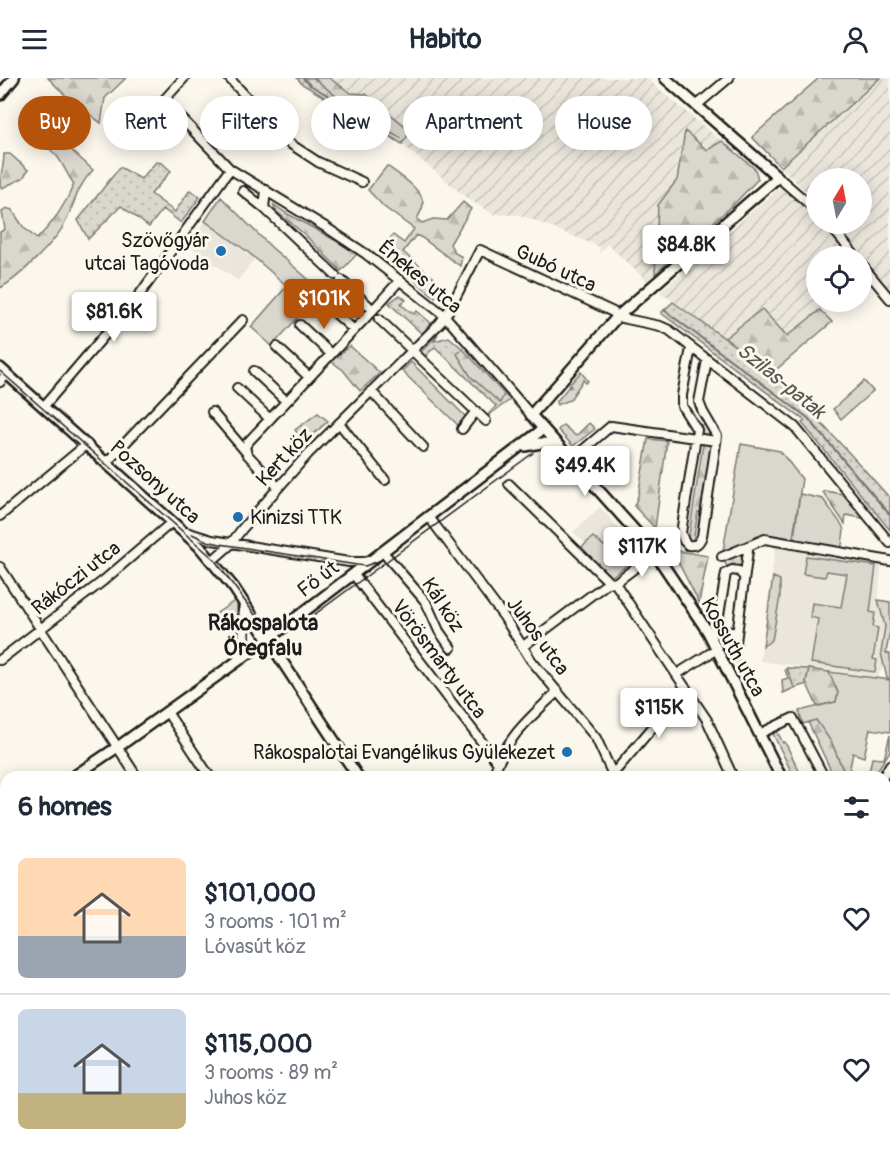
<!DOCTYPE html>
<html lang="en">
<head>
<meta charset="utf-8">
<style>
  :root { --surface:#fff; --page:#f2f2f3; --text:#1f2937; --muted:#747a83; --line:#e0e1e3; --accent:#b45309 }
  body { margin:0; font-family:Pangolin,sans-serif; background:var(--page); color:var(--text); height:100vh; display:flex; flex-direction:column; font-size:22px; white-space:nowrap }
  * { box-sizing:border-box; margin:0 }
  p { font-size:20px; color:var(--muted) }
  .icon { flex:none; width:33px; height:33px; fill:none; stroke:currentColor; stroke-width:2; stroke-linecap:round; stroke-linejoin:round }
  .map { position:relative; flex:1; overflow:hidden }
  .details { position:absolute; left:0px; top:693px; width:891px; height:384px; display:flex; flex-direction:column; background:var(--surface); border-radius:18px 18px 0 0; box-shadow:0 3px 15px #0003 }
  .details>* { flex:none }
  .hud { position:absolute; left:18px; top:18px; width:855px; height:54px; display:flex; gap:12px }
  .needle { width:39px; rotate:10deg }
  .fabs { position:absolute; left:806px; top:90px; display:grid; gap:12px }
  .fabs a { display:grid; place-items:center; width:66px; height:66px; border-radius:50%; background:var(--surface); box-shadow:0 3px 15px #0003; font-size:30px }
  .price { position:absolute; translate:-50% -51px; padding:0 14px; border-radius:6px; background:#fff; color:#222; font-size:20px; line-height:39px; filter:drop-shadow(0 2px 3px #0008) }
  .price::after { content:''; position:absolute; left:50%; top:36px; width:18px; height:14px; margin-left:-9px; background:inherit; clip-path:polygon(0 0,100% 0,50% 100%) }
  .price.selected { background:var(--accent); color:#fff }
  ul { padding:0; list-style:none }
  li { display:flex; align-items:center; gap:18px; height:150px; padding:0 18px }
  li+li { border-top:2px solid var(--line) }
  li span { display:grid; place-items:center; flex:none; width:168px; height:120px; border-radius:9px; color:#555 }
  li>.icon { margin-inline-start:auto }
  span .icon { width:72px; height:72px; fill:#fffc; stroke-width:1 }
  li b { font-size:26px }
  h2 { display:flex; justify-content:space-between; align-items:center; height:72px; padding:0 18px; font-size:26px }
  .pill { padding:0 21px; border-radius:27px; background:var(--surface); box-shadow:0 3px 15px #0003; font-size:21px; line-height:54px }
  .pill.selected { background:var(--accent); color:#fff }
  header { display:flex; justify-content:space-between; align-items:center; height:78px; padding:0 18px; background:var(--surface); font-size:27px; font-weight:700 }
  .map>svg:first-child { display:block }
  .built { fill:#eae6dc }
  .industrial { fill:url(#industrial-furrows) }
  .grass { fill:url(#grass-dots); stroke:#7b7a75; stroke-width:1.5 }
  .forest { fill:url(#forest-firs); stroke:#7b7a75; stroke-width:1.5 }
  .park { fill:#dad7ce; stroke:#7b7a75; stroke-width:1.5 }
  .lines { fill:none; stroke-linecap:round; stroke-linejoin:round }
  .stream { stroke:#74726e; stroke-width:2 }
  .minor-casing { stroke:#1c1c1c; stroke-width:12 }
  .tertiary-casing { stroke:#1c1c1c; stroke-width:14 }
  .secondary-casing { stroke:#1c1c1c; stroke-width:15 }
  .minor { stroke:#fbf7ec; stroke-width:8 }
  .tertiary { stroke:#fbf7ec; stroke-width:9 }
  .secondary { stroke:#fbf7ec; stroke-width:10 }
  .tram { stroke:#1c1c1c; stroke-width:1.5 }
  .poi-dot { fill:#1f6fb2; stroke:#fbf7ec; stroke-width:2 }
  .labels { text-anchor:middle; dominant-baseline:central; stroke-width:6; stroke-linejoin:round; paint-order:stroke }
  .poi-label { font-size:20px; fill:#1c1c1c; stroke:#fbf7ec; text-anchor:end }
  .street-label { font-size:20px; fill:#1c1c1c; stroke:#fbf7ec }
  .water-label { font-size:21px; font-style:italic; fill:#575653; stroke:#fbf7ec }
  .quarter-label { font-size:22px; font-weight:bold; fill:#1c1c1c; stroke:#fbf7ec }
</style>
</head>
<body>
<header><svg class="icon" aria-label="menu" viewBox="0 0 24 24"><path d="M4 6h16M4 12h16M4 18h16"/></svg>Habito<svg class="icon" aria-label="person" viewBox="0 0 24 24"><circle cx="12" cy="8" r="4"/><path d="M4 21q1-7 8-7t8 7"/></svg></header>
<div class="map">
<svg width="890" height="1077" viewBox="0 0 890 1077">
  <defs>
    <pattern id="industrial-furrows" width="10" height="10" patternUnits="userSpaceOnUse" patternTransform="scale(1.5)"><rect width="10" height="10" fill="#eae6dc"/><path d="M-1 1l2-2M0 10L10 0M9 11l2-2" fill="none" stroke="#c8c5bc"/></pattern>
    <pattern id="grass-dots" width="8" height="8" patternUnits="userSpaceOnUse" patternTransform="scale(1.5)"><rect width="8" height="8" fill="#dad7ce"/><path d="M2 2h.1M6 6h.1" fill="none" stroke="#bab8b0" stroke-width="1.8" stroke-linecap="round"/></pattern>
    <pattern id="forest-firs" width="22" height="20" patternUnits="userSpaceOnUse" patternTransform="scale(1.5)"><rect width="22" height="20" fill="#dad7ce"/><path d="M5 1l3.5 6h-7zM16 11l3.5 6h-7z" fill="#bab8b0"/></pattern>
  </defs>
  <rect width="100%" height="100%" fill="#fbf7ec"/>
  <filter id="ink" filterUnits="userSpaceOnUse"><feTurbulence type="fractalNoise" baseFrequency=".0167" numOctaves="2"/><feDisplacementMap in="SourceGraphic" scale="12" xChannelSelector="R" yChannelSelector="G"/><feConvolveMatrix kernelMatrix="1 2 1 2 8 2 1 2 1" color-interpolation-filters="sRGB"/></filter>
  <g filter="url(#ink)">
    <!-- built -->
    <path class="built" d="M205 143 255 180 238 203 188 167Z
      M600 429 642 476 611 499 581 470 585 465 573 454Z
      M776 464 882 482 878 522 885 548 881 575 884 589 877 599 760 583Z
      M74 1071H172L166 1077H67Z"/>
    <!-- industrial -->
    <path class="industrial" d="M329 0H646L755 91 758 101 734 126 647 203 607 166 599 177 600 169 520 137 493 136 468 121 402 66 410 52 366 16 351 15Z
      M880 0H890V216L837 146H861V100H816V124L781 89Z
      M782 108 816 140V146H822L825 148 848 178H816V224H830L787 258 762 231 725 260 660 214Z"/>
    <!-- grass -->
    <path class="grass" d="M297 0H314L347 27 367 35 390 51 383 54 302 6Z
      M156 84 162 85 171 93 151 116 175 134 190 112 200 119 181 145 163 131 149 149 121 128 88 161 78 142 120 89 141 101Z
      M400 217 406 222 400 226 414 236 417 233 431 245 422 256 389 225Z
      M673 224C706 248 742 270 772 298 815 336 852 378 890 420V452L802 345 805 343 661 235Z
      M438 256 434 263 449 259 463 271 458 276 500 324 504 316 510 322 486 339 496 328 435 269 424 279 420 275Z
      M787 590 809 591 806 604 807 606 794 610Z
      M777 653 783 665 785 664 802 699H794L773 656Z"/>
    <!-- forest -->
    <path class="forest" d="M48 0H126L105 20 101 45 64 16Z
      M314 0H329L351 15 366 16 411 53 402 66 383 54 389 51 367 35H360L347 27Z
      M819 0H880L781 89 752 59Z
      M685 53 707 72 722 63 755 91 758 101 734 126 655 196 658 127 677 102Z
      M42 59 58 60 93 92C76 110 76 123 65 145 56 163 18 201 0 210V154L5 151 2 134 6 130 12 132 24 150 37 161C54 144 65 128 74 106 61 88 64 81 44 67Z
      M4 76H10L28 92 23 100 2 110 0 108C0 97 4 88 4 76Z
      M387 88C398 96 425 113 423 127 422 132 419 137 417 141L422 145 433 141 447 142 463 124 471 131 450 166 455 175 462 179 460 188 422 160 416 157 403 174 434 200 438 216 435 219 395 186 397 175 385 167 393 157 404 165 414 151 384 129 368 112Z
      M273 126 286 135 358 175 341 193 304 156 277 134Z
      M762 231 787 258 820 232 832 244 771 296 725 260Z
      M350 268 380 295 360 313 343 292 331 283Z
      M463 271 504 316 500 325 471 299 457 276Z
      M581 294 588 303 586 305 583 302 570 322 557 327V323L569 308 570 309V306Z
      M318 335 328 343 305 364 295 352Z
      M589 345 595 351 573 368 558 352 563 347 576 358Z
      M701 347H707L712 356V366L703 434H698L693 463H688L686 457H689L703 366 700 365Z
      M648 361 667 363 655 450 634 428 638 418Z
      M825 413 843 416 867 441 846 437 845 446 823 414Z
      M668 471 708 478 699 525 675 478Z
      M737 476 745 477 743 492H729L725 485 727 478Z
      M773 499 780 502V519L772 562 763 568Z
      M787 590 794 610 783 615 782 602 788 600 785 592Z
      M809 591 829 594 838 615 836 624 817 628 806 604Z
      M816 641 832 665 846 699H834L808 644Z"/>
    <!-- park -->
    <path class="park" d="M221 119 271 169 322 213 272 268 251 249 287 208 248 174 205 143Z
      M411 284 469 342 462 351 402 293Z
      M864 303 873 313 841 341 833 331Z
      M741 366 780 373 802 401 792 466 765 461 722 479Z
      M800 416 823 421 842 447 844 452 841 474 793 466Z
      M593 459 604 468 608 464 613 469 609 473 614 478 621 472 631 484 611 499 581 470Z
      M806 478 876 488 870 534 875 535 873 549 878 550 873 581 877 582 875 594 811 585 818 541 810 539 812 525 841 529 847 496 827 493 825 499 803 496Z
      M236 522 237 523V561L217 535Z
      M878 522 890 524V553L886 575 890 576V601L887 600 881 575 885 548Z
      M829 594 890 602V654L870 651 864 679 853 675 848 699H846L832 665 816 642 803 646 799 633 836 624 838 614Z
      M890 657V673L873 699H868L872 680 884 681Z
      M0 832 6 837V1071H74L67 1077H0Z"/>
    <g class="lines">
      <!-- stream -->
      <path class="stream" d="M303 0 310 7 401 60
        M664 232 808 340 890 437"/>
      <!-- minor casing -->
      <g class="minor-casing">
        <path id="minor" d="M184 0 164 22 230 91 327 150 366 176 445 238 531 337
          M229 0 289 65 318 84 362 104
          M696 28 729 0
          M778 99 816 132
          M266 112 264 130 335 197
          M243 113 264 130
          M829 146 855 178
          M861 186 890 221
          M323 224 354 252
          M373 232 400 202
          M379 241 486 343
          M300 247 331 276
          M277 269 309 299
          M691 270 682 317V328L697 352 681 455 684 463 688 467C696 468 699 466 702 458L717 358 703 334 699 324 707 282
          M254 293 286 323
          M0 304 7 296
          M237 310 270 341
          M371 313 423 369
          M44 328 140 216 230 91
          M212 334 246 374
          M339 345 385 402
          M462 351 476 333
          M571 382 611 348 716 363
          M107 384 243 242
          M509 406 609 504 615 505 707 642 733 699
          M278 409 247 376 245 369 248 364 373 232 341 202
          M0 438 87 366
          M429 439 504 539 531 582 596 660 614 699
          M186 454 212 462 349 484H364L371 482
          M383 474 426 524 439 553 451 570
          M722 479 765 461 890 483
          M213 482 230 467 242 451 308 376 440 245 449 232 480 172 613 234 617 239 660 248 669 252 795 349 890 465
          M0 489 137 699
          M354 497 498 685
          M615 505 655 475
          M737 555 714 551 719 537 726 495 732 492 739 493 744 499
          M522 569 609 504
          M734 579 748 473
          M0 582 103 503 172 444
          M677 596 717 571
          M167 634 210 699
          M759 656 793 640 824 699
          M613 696 686 610
          M493 699C505 660 529 641 558 613
          M883 699 890 687
          M885 886 890 896
          M242 1071 246 1077
          M467 1071 473 1077
          M649 1071 650 1077
          M815 1071 820 1077
          M339 1077 346 1071
          M447 1077 454 1071
          M510 1077 516 1071
          M618 1077 626 1071"/>
      </g>
      <!-- tertiary casing -->
      <g class="tertiary-casing">
        <path id="tertiary" d="M665 0 778 99 617 239 531 337 655 475 708 554 781 699
          M0 17 14 0
          M0 290 199 468 234 510 358 699
          M525 368 541 365 556 366
          M238 581 244 562V529
          M73 699 122 666 267 562 543 351
          M0 731 6 732
          M0 749 6 744
          M0 765 6 761
          M0 817 6 823"/>
      </g>
      <!-- secondary casing -->
      <g class="secondary-casing">
        <path id="secondary" d="M885 720 890 714
          M173 1077 179 1071"/>
      </g>
      <!-- minor -->
      <use href="#minor" class="minor"/>
      <!-- tertiary -->
      <use href="#tertiary" class="tertiary"/>
      <!-- secondary -->
      <use href="#secondary" class="secondary"/>
      <!-- tram -->
      <path class="tram" d="M0 293 214 481 261 545 281 551 299 548 533 375
        M192 456 207 463 220 466 357 487 365 488 379 483"/>
    </g>
  </g>
  <!-- markers -->
  <g class="poi-dot">
    <circle cx="221" cy="173" r="6"/>
    <circle cx="238" cy="439" r="6"/>
    <circle cx="567" cy="674" r="6"/>
  </g>
  <g class="labels">
    <!-- poi labels -->
    <g class="poi-label">
      <text x="209" y="162">Szövőgyár<tspan x="209" dy="23">utcai Tagóvoda</tspan></text>
      <text x="250" y="439" text-anchor="start">Kinizsi TTK</text>
      <text x="555" y="674">Rákospalotai Evangélikus Gyülekezet</text>
    </g>
    <!-- street labels -->
    <g class="street-label">
      <text transform="translate(556 190) rotate(25)">Gubó utca</text>
      <text transform="translate(420 199) rotate(40)">Énekes utca</text>
      <text transform="translate(284 379) rotate(-47)">Kert köz</text>
      <text transform="translate(155 404) rotate(42)">Pozsony utca</text>
      <text transform="translate(76 500) rotate(-38)">Rákóczi utca</text>
      <text transform="translate(318 501) rotate(-37)">Fő út</text>
      <text transform="translate(443 527) rotate(57)">Kál köz</text>
      <text transform="translate(538 558) rotate(54)">Juhos utca</text>
      <text transform="translate(733 569) rotate(61)">Kossuth utca</text>
      <text transform="translate(439 581) rotate(53)">Vörösmarty utca</text>
    </g>
    <!-- water labels -->
    <g class="water-label">
      <text transform="translate(781 303) rotate(39)">Szilas-patak</text>
    </g>
    <!-- quarter labels -->
    <g class="quarter-label">
      <text x="263" y="545">Rákospalota<tspan x="263" dy="25">Öregfalu</tspan></text>
    </g>
  </g>
</svg>
<div class="fabs">
<a><svg class="needle" viewBox="-14 -14 28 28"><path d="M0-13l5 13h-10z" fill="#e53935"/><path d="M0 13l5-13h-10z" fill="#747a83"/></svg></a>
<a><svg class="icon" aria-label="locate" viewBox="0 0 24 24"><circle cx="12" cy="12" r="6"/><path d="M12 2v4M12 18v4M2 12h4M18 12h4"/></svg></a>
</div>
<b class="price" style="left:686px;top:198px">$84.8K</b>
<b class="price selected" style="left:324px;top:252px">$101K</b>
<b class="price" style="left:114px;top:265px">$81.6K</b>
<b class="price" style="left:585px;top:419px">$49.4K</b>
<b class="price" style="left:642px;top:500px">$117K</b>
<b class="price" style="left:659px;top:661px">$115K</b>
<div class="hud">
<a class="pill selected">Buy</a>
<a class="pill">Rent</a>
<a class="pill">Filters</a>
<a class="pill">New</a>
<a class="pill">Apartment</a>
<a class="pill">House</a>
</div>
<section class="details">
<h2>6 homes<svg class="icon" aria-label="filters" viewBox="0 0 24 24"><path d="M4 7h16M4 17h16"/><circle cx="9" cy="7" r="2"/><circle cx="15" cy="17" r="2"/></svg></h2>
<ul>
<li><span style="background:linear-gradient(#ffd9b3 65%,#9aa5b1 0)"><svg class="icon" aria-label="home" viewBox="0 0 24 24"><path d="M3 11l9-7 9 7M6 9v11h12V9"/></svg></span><div><b>$101,000</b><p>3 rooms · 101 m²</p><p>Lóvasút köz</p></div><svg class="icon" aria-label="heart" viewBox="0 0 24 24"><path d="M12 20l-8-8c-3-5 5-10 8-4 3-6 11-1 8 4z"/></svg></li>
<li><span style="background:linear-gradient(#c9d6e8 70%,#c2b280 0)"><svg class="icon" aria-label="home" viewBox="0 0 24 24"><path d="M3 11l9-7 9 7M6 9v11h12V9"/></svg></span><div><b>$115,000</b><p>3 rooms · 89 m²</p><p>Juhos köz</p></div><svg class="icon" aria-label="heart" viewBox="0 0 24 24"><path d="M12 20l-8-8c-3-5 5-10 8-4 3-6 11-1 8 4z"/></svg></li>
</ul>
</section>
</div>
</body>
</html>
